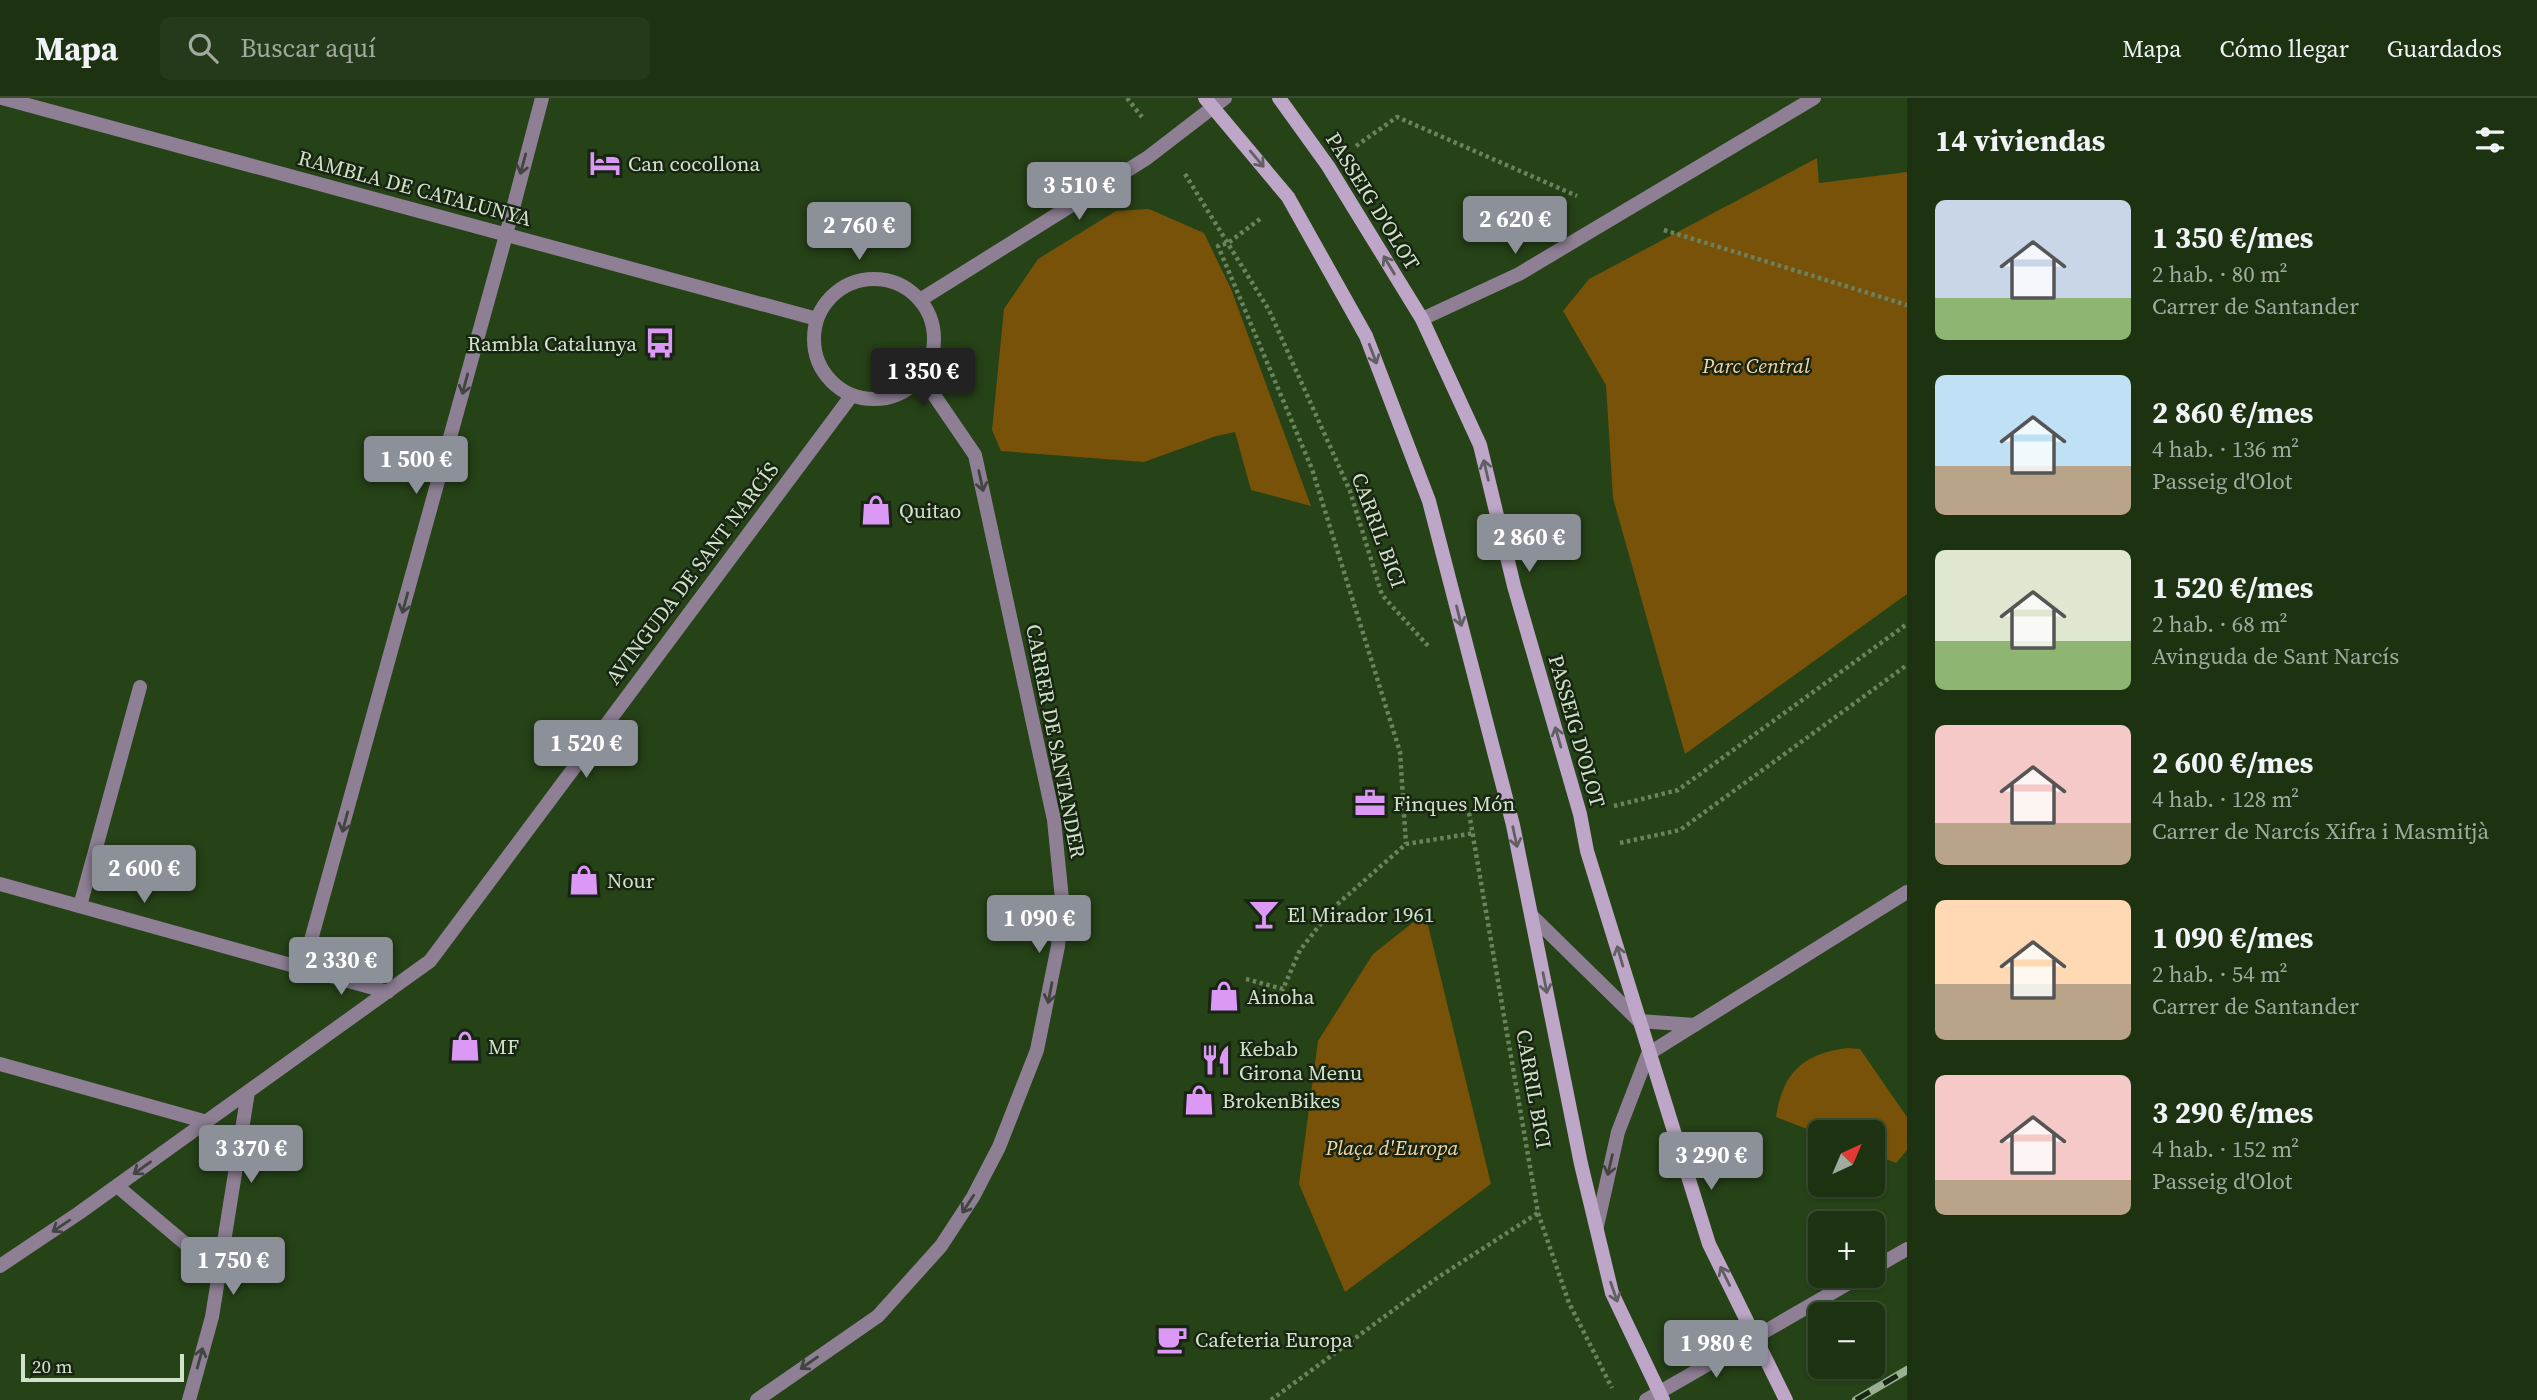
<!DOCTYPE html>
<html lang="es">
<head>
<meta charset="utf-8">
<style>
  :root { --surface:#1c3211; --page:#253a1a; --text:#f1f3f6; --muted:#a0aa9f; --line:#3a4d31; --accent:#8c9099 }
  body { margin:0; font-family:"Source Serif 4",serif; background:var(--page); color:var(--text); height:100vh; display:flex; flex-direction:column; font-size:26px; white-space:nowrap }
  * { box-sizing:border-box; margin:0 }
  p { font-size:23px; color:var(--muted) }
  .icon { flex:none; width:38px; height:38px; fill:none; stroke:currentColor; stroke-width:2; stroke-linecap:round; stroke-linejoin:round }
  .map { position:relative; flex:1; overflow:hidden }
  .details { display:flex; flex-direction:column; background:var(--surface); width:630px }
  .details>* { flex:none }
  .needle { width:46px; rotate:44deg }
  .fabs { position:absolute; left:1808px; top:1022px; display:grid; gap:14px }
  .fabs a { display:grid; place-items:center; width:77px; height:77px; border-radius:10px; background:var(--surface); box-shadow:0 2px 5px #0004,0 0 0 2px var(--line); font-size:35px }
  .scale { position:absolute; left:21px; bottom:18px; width:163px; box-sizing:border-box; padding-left:7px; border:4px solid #d0e2c9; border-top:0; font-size:19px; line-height:24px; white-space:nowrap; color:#d0e2c9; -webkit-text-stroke:5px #182512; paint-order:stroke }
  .price { position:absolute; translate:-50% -60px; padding:0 16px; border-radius:7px; background:var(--accent); color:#fff; font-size:23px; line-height:46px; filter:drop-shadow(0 2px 4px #0008) }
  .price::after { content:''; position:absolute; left:50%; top:42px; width:21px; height:16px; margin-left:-10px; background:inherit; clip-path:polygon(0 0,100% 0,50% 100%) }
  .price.on { background:#222; color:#fff }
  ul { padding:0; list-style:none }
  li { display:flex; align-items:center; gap:21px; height:175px; padding:0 28px }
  li span { display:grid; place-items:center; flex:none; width:196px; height:140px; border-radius:10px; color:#555 }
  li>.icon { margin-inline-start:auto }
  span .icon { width:84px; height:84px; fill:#fffc; stroke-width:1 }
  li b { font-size:30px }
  h2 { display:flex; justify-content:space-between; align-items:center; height:84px; padding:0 28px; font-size:30px }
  header { display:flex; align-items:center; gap:42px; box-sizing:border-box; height:98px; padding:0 35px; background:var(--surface); border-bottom:2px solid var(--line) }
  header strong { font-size:33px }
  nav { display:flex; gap:38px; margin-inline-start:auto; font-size:24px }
  .search { width:490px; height:63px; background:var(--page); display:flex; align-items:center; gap:18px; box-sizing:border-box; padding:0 24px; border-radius:10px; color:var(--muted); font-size:26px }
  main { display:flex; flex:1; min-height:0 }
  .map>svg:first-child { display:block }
  .green { fill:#785209 }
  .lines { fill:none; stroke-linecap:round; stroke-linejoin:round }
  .path { stroke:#6a825e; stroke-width:4.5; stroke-dasharray:3.5 3.5; stroke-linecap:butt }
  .lane { stroke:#8e7f94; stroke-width:14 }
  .street { stroke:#8e7f94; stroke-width:14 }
  .secondary { stroke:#bda6c7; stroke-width:14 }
  .rail-casing { stroke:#9bb091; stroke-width:8 }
  .rail { stroke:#182512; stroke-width:5; stroke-dasharray:16; stroke-linecap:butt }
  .oneway { stroke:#625f63 }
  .oneway2 { stroke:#414440 }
  .labels { text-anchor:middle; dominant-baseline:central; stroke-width:5; stroke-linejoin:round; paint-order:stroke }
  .poi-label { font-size:21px; fill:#d0e2c9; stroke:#182512; text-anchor:start }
  .street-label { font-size:21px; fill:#d0e2c9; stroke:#182512 }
  .park-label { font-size:21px; font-style:italic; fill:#f6d4a4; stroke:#182512 }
</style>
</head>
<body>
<header>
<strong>Mapa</strong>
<div class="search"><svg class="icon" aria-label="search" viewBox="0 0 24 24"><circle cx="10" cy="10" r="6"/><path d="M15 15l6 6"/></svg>Buscar aquí</div>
<nav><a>Mapa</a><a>Cómo llegar</a><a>Guardados</a></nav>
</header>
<main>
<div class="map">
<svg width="1907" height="1302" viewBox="0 0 1907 1302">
  <rect width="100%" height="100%" fill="#264217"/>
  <!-- green -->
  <path class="green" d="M1817 60 1819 85 1907 74V496L1685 656 1613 400 1606 287 1563 213 1589 181Z
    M1149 111 1204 135 1231 191 1311 408 1251 392 1235 334 1216 338 1144 364 1001 353 992 332 1004 211 1038 161 1116 113Z
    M1425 815 1491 1086 1345 1194 1299 1086 1318 943 1373 856Z
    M1847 950 1860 951 1907 1019V1052L1896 1065 1873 1056 1872 1034 1820 1036 1776 1019C1783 974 1803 956 1847 950Z"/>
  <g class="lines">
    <!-- path -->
    <path class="path" d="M1127 0 1142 19
      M1356 48 1397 19 1577 98
      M1185 76 1269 212 1350 393 1382 497 1429 549
      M1260 121 1228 145 1218 148 1312 371 1400 654 1406 746
      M1664 132 1907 207
      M1614 708 1678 692 1907 526
      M1469 715 1538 1115 1569 1205 1612 1290
      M1620 745 1680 732 1907 567
      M1246 881 1283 891 1300 852 1333 810 1406 746 1475 735
      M1271 1302 1437 1180 1538 1115"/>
    <!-- lane -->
    <path class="lane" d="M80 808 140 589
      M1532 818 1639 923 1695 927
      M1597 1128 1618 1034 1648 956 1907 794"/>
    <!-- street -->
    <path class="street" d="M2 0 817 221
      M814 241a60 60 0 1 1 120 0a60 60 0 1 1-120 0Z
      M920 202 1147 60 1225 0
      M1422 221 1519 176 1814 0
      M0 786 388 894
      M303 871 506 137 542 0
      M0 966 207 1024
      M117 1088 219 1174
      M0 1168 79 1115 430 863 852 297
      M1872 1171 1907 1151
      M189 1302 212 1219 248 994
      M757 1302 878 1218 941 1148 973 1099 999 1049 1037 952 1058 848 1062 801 1054 722 975 357 921 278
      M1646 1302 1861 1178"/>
    <!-- secondary -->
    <path class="secondary" d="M1205 0 1288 99 1366 238 1429 403 1513 727 1581 1066 1612 1195 1663 1302
      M1279 0 1328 68 1422 221 1480 347 1514 488 1580 716 1587 753 1709 1146 1786 1302"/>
    <!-- rail casing -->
    <g class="rail-casing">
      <path id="rail" d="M1856 1302 1907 1272"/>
    </g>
    <!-- rail -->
    <use href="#rail" class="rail"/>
  </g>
  <!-- one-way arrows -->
  <defs><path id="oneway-shaft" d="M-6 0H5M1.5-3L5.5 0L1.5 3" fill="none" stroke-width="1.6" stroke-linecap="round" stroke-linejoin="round" transform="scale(1.75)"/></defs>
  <g class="oneway">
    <use href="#oneway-shaft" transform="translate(1257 61) rotate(50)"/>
    <use href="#oneway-shaft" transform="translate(1389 167) rotate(-121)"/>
    <use href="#oneway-shaft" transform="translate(1373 256) rotate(69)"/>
    <use href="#oneway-shaft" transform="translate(1486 372) rotate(-103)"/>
    <use href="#oneway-shaft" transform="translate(1459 518) rotate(76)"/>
    <use href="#oneway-shaft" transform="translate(1558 639) rotate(-106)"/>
    <use href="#oneway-shaft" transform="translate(1515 739) rotate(78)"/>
    <use href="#oneway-shaft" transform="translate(1620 858) rotate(-106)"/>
    <use href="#oneway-shaft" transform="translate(1545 885) rotate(79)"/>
    <use href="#oneway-shaft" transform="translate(1725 1178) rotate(-116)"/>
    <use href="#oneway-shaft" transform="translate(1614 1194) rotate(71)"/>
  </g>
  <g class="oneway2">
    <use href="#oneway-shaft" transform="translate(523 66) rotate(105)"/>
    <use href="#oneway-shaft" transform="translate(465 286) rotate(105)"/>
    <use href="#oneway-shaft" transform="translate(981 383) rotate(78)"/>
    <use href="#oneway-shaft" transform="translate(405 505) rotate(105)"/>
    <use href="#oneway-shaft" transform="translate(345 724) rotate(105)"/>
    <use href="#oneway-shaft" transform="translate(1050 895) rotate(101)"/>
    <use href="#oneway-shaft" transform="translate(1610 1067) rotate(103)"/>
    <use href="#oneway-shaft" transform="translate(142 1070) rotate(144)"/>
    <use href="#oneway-shaft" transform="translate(968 1106) rotate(123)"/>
    <use href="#oneway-shaft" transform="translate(61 1128) rotate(146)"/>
    <use href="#oneway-shaft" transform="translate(200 1260) rotate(-75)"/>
    <use href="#oneway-shaft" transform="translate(809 1265) rotate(145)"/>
  </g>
  <!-- icons -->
  <defs>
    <g id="hotel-bare" transform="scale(2.415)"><path d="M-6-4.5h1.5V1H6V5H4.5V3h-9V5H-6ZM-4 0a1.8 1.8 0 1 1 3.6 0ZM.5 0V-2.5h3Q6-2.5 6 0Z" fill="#db99f5" stroke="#182512" stroke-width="2.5" paint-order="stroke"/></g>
    <g id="bus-bare" transform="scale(2.415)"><path d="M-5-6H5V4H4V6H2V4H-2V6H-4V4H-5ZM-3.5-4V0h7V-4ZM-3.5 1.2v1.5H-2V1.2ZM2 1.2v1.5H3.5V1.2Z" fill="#db99f5" stroke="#182512" stroke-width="2.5" paint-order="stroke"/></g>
    <g id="shop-bare" transform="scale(2.415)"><path d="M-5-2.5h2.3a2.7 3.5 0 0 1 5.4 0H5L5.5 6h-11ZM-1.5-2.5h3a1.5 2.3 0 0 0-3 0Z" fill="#db99f5" stroke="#182512" stroke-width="2.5" paint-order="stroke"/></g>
    <g id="office-bare" transform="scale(2.415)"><path d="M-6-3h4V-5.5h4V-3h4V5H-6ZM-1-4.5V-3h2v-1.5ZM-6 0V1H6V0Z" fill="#db99f5" stroke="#182512" stroke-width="2.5" paint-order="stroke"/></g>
    <g id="bar-bare" transform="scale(2.415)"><path d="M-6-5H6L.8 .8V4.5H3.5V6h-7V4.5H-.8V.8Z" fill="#db99f5" stroke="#182512" stroke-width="2.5" paint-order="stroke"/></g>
    <g id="restaurant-bare" transform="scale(2.415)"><path d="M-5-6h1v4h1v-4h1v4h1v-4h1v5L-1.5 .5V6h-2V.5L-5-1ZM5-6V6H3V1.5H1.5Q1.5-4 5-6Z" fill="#db99f5" stroke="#182512" stroke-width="2.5" paint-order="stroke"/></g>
    <g id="cafe-bare" transform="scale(2.415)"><path d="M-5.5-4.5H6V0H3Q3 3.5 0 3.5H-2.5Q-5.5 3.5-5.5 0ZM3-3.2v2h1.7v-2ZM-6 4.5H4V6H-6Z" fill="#db99f5" stroke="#182512" stroke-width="2.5" paint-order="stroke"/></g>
  </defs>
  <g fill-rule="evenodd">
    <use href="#hotel-bare" x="605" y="65"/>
    <use href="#bus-bare" x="660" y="245"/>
    <use href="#shop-bare" x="876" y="412"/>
    <use href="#office-bare" x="1370" y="705"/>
    <use href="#shop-bare" x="584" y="782"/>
    <use href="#bar-bare" x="1264" y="816"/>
    <use href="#shop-bare" x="1224" y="898"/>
    <use href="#shop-bare" x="465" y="948"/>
    <use href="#restaurant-bare" x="1216" y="962"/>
    <use href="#shop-bare" x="1199" y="1002"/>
    <use href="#cafe-bare" x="1172" y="1241"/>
  </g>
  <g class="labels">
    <!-- poi labels -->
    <g class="poi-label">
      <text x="628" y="65">Can cocollona</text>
      <text x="637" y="245" text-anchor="end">Rambla Catalunya</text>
      <text x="899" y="412">Quitao</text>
      <text x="1393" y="705">Finques Món</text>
      <text x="607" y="782">Nour</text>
      <text x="1287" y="816">El Mirador 1961</text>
      <text x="1247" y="898">Ainoha</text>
      <text x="488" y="948">MF</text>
      <text x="1239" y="950">Kebab<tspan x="1239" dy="24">Girona Menu</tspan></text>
      <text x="1222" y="1002">BrokenBikes</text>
      <text x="1195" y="1241">Cafeteria Europa</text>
    </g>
    <!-- street labels -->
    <g class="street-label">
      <text transform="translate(415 90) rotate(15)">RAMBLA DE CATALUNYA</text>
      <text transform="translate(1373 103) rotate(58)">PASSEIG D'OLOT</text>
      <text transform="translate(1379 432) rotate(70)">CARRIL BICI</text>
      <text transform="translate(692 475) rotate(-53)">AVINGUDA DE SANT NARCÍS</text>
      <text transform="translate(1577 633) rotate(74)">PASSEIG D'OLOT</text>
      <text transform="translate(1056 643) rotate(79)">CARRER DE SANTANDER</text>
      <text transform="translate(1534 991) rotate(80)">CARRIL BICI</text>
    </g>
    <!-- park labels -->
    <g class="park-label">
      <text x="1756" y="267">Parc Central</text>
      <text x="1392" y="1049">Plaça d'Europa</text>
    </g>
  </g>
</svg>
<div class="fabs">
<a><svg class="needle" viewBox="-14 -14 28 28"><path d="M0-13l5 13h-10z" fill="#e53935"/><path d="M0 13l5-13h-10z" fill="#a0aa9f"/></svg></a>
<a>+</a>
<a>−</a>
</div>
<div class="scale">20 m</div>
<b class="price" style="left:1079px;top:124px">3 510 €</b>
<b class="price" style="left:1515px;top:158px">2 620 €</b>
<b class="price" style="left:859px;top:164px">2 760 €</b>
<b class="price on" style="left:923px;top:310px">1 350 €</b>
<b class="price" style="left:416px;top:398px">1 500 €</b>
<b class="price" style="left:1529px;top:476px">2 860 €</b>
<b class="price" style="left:586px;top:682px">1 520 €</b>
<b class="price" style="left:144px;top:807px">2 600 €</b>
<b class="price" style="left:1039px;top:857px">1 090 €</b>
<b class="price" style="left:341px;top:899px">2 330 €</b>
<b class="price" style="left:251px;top:1087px">3 370 €</b>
<b class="price" style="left:1711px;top:1094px">3 290 €</b>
<b class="price" style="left:233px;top:1199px">1 750 €</b>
<b class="price" style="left:1716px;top:1282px">1 980 €</b>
</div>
<section class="details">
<h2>14 viviendas<svg class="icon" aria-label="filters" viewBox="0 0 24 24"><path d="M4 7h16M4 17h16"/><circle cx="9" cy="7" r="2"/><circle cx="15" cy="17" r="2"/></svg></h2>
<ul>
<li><span style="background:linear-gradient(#c9d6e8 70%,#8fb573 0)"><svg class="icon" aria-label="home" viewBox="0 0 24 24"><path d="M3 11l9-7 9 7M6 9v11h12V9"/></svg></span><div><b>1 350 €/mes</b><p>2 hab. · 80 m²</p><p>Carrer de Santander</p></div></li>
<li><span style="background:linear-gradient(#bfe0f5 65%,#b9a48a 0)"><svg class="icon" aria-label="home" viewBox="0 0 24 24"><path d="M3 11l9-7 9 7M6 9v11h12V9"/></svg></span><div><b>2 860 €/mes</b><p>4 hab. · 136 m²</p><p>Passeig d'Olot</p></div></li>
<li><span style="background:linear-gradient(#dfe7d0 65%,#8fb573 0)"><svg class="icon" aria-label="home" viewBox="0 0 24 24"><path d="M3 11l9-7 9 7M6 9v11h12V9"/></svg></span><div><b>1 520 €/mes</b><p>2 hab. · 68 m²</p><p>Avinguda de Sant Narcís</p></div></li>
<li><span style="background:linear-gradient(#f6c9c9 70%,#b9a48a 0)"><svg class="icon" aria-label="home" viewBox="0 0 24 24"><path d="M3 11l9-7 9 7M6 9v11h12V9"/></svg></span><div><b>2 600 €/mes</b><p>4 hab. · 128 m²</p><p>Carrer de Narcís Xifra i Masmitjà</p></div></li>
<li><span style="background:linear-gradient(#ffd9b3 60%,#b9a48a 0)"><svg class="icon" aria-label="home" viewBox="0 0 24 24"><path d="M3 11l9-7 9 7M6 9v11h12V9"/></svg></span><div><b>1 090 €/mes</b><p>2 hab. · 54 m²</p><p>Carrer de Santander</p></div></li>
<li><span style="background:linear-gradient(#f6c9c9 75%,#b9a48a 0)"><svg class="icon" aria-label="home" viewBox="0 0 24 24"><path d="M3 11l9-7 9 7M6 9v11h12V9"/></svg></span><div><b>3 290 €/mes</b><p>4 hab. · 152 m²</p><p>Passeig d'Olot</p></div></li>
</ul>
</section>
</main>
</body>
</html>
